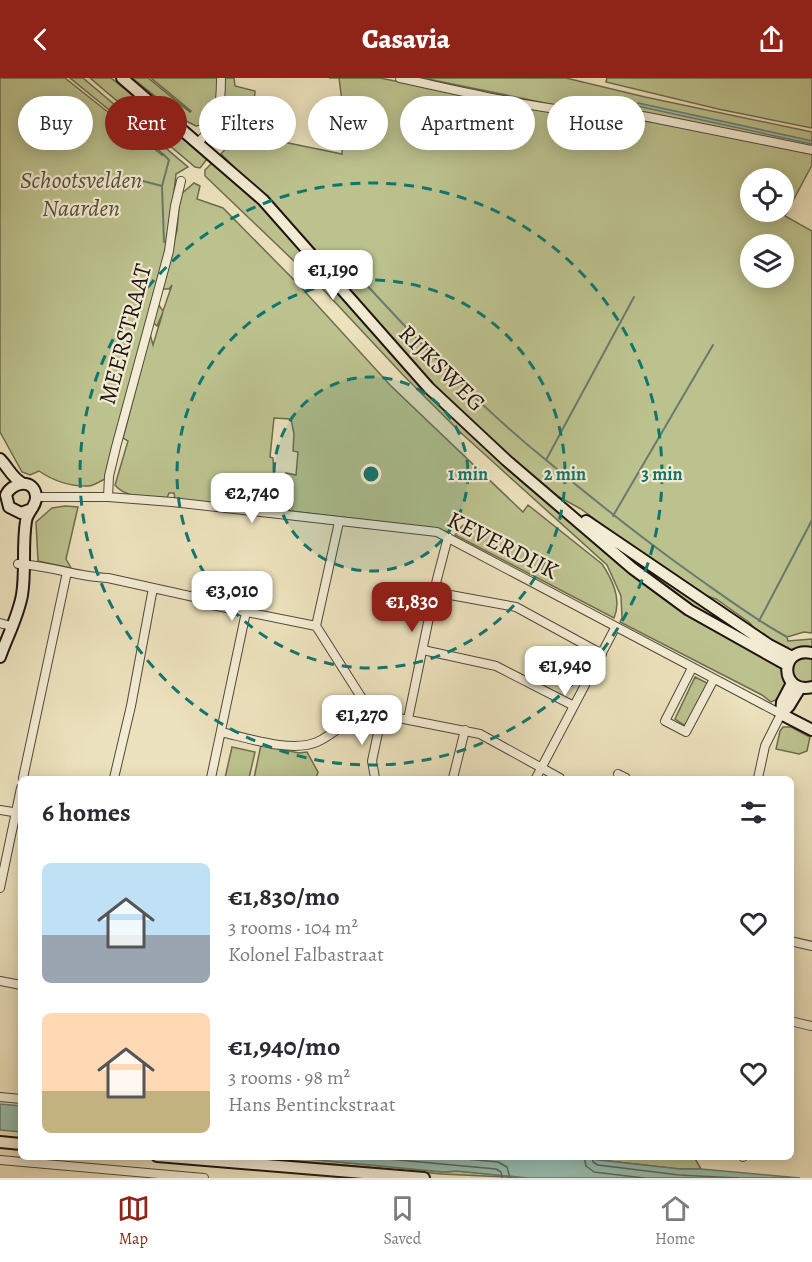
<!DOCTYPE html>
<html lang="en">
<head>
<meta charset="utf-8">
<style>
  :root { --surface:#fff; --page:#f2f2f3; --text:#2b2b33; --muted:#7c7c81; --line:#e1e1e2; --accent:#8f2418 }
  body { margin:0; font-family:Alegreya,serif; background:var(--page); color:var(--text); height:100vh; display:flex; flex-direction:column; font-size:22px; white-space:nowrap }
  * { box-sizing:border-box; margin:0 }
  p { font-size:20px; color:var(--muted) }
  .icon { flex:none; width:33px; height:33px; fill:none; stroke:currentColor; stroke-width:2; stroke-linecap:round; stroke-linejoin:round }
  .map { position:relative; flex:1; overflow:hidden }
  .sheet { position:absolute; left:18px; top:698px; width:776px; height:384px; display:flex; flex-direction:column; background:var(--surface); border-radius:9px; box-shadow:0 3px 15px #0003 }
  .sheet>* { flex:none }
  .hud { position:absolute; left:18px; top:18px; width:777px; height:54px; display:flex; gap:12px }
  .tools { position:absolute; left:740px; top:90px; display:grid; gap:12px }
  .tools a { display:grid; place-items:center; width:54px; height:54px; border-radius:50%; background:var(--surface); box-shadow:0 3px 15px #0003; font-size:30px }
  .price { position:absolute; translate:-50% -51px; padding:0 14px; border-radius:12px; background:#fff; color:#222; font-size:20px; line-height:39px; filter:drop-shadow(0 2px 3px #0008) }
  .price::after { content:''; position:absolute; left:50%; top:36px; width:18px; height:14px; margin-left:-9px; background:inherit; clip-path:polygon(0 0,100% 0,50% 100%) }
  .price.on { background:var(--accent); color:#fff }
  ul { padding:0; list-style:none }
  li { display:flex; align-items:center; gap:18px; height:150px; padding:0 24px }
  li span { display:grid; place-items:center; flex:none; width:168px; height:120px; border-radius:9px; color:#555 }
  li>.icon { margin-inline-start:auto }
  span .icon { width:72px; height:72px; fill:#fffc; stroke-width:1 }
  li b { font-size:26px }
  h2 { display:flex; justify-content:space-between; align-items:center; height:72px; padding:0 24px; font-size:26px }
  .tag { padding:0 21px; border-radius:27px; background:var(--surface); box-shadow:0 3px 15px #0003; font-size:21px; line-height:54px }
  .tag.on { background:var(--accent); color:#fff }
  header { display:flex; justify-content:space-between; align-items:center; height:78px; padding:0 24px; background:var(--accent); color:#fff; font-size:27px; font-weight:800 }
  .tabs { display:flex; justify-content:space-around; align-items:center; height:84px; border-top:2px solid var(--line); background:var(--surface); font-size:16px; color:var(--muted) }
  .tabs a { display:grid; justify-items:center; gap:3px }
  .tabs .on { color:var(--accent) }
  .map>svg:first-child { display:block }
  .green { fill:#bcc28e; stroke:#6e6b4f; stroke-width:1.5; fill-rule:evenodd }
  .water { fill:#99beaf; stroke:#697a6f; stroke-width:1.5 }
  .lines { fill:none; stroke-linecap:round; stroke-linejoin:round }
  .shore { stroke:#5c6960; stroke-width:1.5 }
  .stream { stroke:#697a6f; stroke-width:2 }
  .street-casing { stroke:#53483b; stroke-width:10 }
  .secondary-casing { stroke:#201410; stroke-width:14 }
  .street { stroke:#f3ecd4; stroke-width:8 }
  .secondary { stroke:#f3ecd4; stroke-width:10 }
  .ring { fill:none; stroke:#0f766e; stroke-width:3; stroke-dasharray:10 8 }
  .labels { text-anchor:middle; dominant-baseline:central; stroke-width:4.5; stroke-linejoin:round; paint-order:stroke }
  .park-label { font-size:24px; font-style:italic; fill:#57513c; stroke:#f3ecd4 }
  .street-label { font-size:24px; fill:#201410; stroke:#f3ecd4 }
  .centre { fill:#0f766e; stroke:#f3ecd4; stroke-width:3 }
  .ring-label { font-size:18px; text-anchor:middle; font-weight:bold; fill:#0f766e; stroke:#f3ecd4; stroke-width:4.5; stroke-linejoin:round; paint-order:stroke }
</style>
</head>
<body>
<header><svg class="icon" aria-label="back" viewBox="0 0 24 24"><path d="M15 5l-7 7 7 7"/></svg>Casavia<svg class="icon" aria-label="share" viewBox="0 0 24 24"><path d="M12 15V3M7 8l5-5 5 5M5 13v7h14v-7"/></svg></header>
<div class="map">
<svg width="812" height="1100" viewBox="0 0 812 1100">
  <rect width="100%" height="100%" fill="#ece2bd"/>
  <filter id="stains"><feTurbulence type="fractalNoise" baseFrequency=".00333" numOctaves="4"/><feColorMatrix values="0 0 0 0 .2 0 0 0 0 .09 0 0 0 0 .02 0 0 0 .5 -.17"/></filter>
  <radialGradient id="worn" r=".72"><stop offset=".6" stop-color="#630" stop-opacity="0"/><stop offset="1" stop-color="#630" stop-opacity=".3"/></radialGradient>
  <!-- green -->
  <path class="green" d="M0 0H65L162 77V75L70 0H83L188 89 176 96 169 159 158 226 163 233 172 207 169 211H162L177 152 180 117 194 105 200 108 197 121 223 130 297 205 391 308 523 434 528 427 602 486C612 501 622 522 614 540L455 457 462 448 472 443 452 441 448 454 426 449 289 433 286 395 296 397 298 374 293 373 294 356 291 341 274 340 270 379 273 380 275 417 279 430 274 431 175 421 174 415H169L167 420C151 419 126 421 115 407L128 363 123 360 150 256 153 267 163 234 157 248 149 241 107 400C102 402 95 407 89 408 72 409 53 403 39 393L30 397 22 394 0 354Z
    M90 0H111L177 53 207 81 200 90 195 89Z
    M132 0H148L190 34 191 33 151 0H218C218 18 217 32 206 46L196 48 188 44Z
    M225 0H234L235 8 255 13 252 50 264 60 342 76V23L339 0H329H380L570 38 655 44 812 76V87L785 138 812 153V555L804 554 787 559 788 563 812 561V571L787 573 755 552 750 545 716 521 698 515 649 482 581 431 559 419 520 387 469 341 402 275 306 161 221 76 230 66 232 57 222 40ZM750 100H783V134H750ZM750 166H783V200H750Z
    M423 0H566L645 19 812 54V69L664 38 630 32 574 31Z
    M607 0H812V50L718 31 606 4Z
    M212 85 263 128 387 270 621 485 781 588 786 606 778 621 771 624 762 617 620 544 622 540 621 518 607 487 460 354 404 298 318 206 205 98V92Z
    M65 428 78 429 66 481 71 490 38 483 36 444 52 430Z
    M583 443 755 559 764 571 687 527Z
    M802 579 812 581V604L804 605 796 602 792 595 793 586Z
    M695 599 709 606 689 644 684 647 675 641Z
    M783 649H791L810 659 807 673 799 676 776 671 780 653Z
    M261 667 299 675 307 674 318 694 316 700H254Z
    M232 669 255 674 249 700H225Z
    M252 1079H288L444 1094 457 1093 528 1100 442 1096Z
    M572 1079H694L701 1091H679Z"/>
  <!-- water -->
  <path class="water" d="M638 25 799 60 812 63V66L637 28Z
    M0 1026 21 1028V1054L0 1052Z
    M572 1079 680 1091H701L800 1100H528L457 1093 444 1094 286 1079Z"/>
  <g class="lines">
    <!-- shore -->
    <path class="shore" d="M356 1078 496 1091 501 1094 502 1100
      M434 1078 498 1084 507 1089 510 1100
      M584 1078 586 1088 594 1094 644 1100
      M592 1078 593 1084 598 1087 679 1097 738 1100"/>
    <!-- stream -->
    <path class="stream" d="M163 76 169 82 162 108 164 164
      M139 102 162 108
      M363 203C420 265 480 329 546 382L634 219
      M546 382C595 423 643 461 695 498 725 519 754 541 787 559
      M613 438 713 267
      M759 543 812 442"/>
    <!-- street casing -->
    <g class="street-casing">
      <path id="street" d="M400 0C456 12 513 26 571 33 596 37 622 34 648 39L812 72
        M198 65C219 43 221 30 221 0
        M36 419H108L172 424 437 454 781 636 765 668 758 700
        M108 419 109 398 116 369 169 173 175 128 181 103
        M18 486C48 487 77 499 108 500L194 519 202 525 316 548
        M434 514 516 529 602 576
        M0 545 11 548
        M316 548 363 622V633L480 656 560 700
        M316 548 339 444
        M423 572 496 588 574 628
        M692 590 665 643 686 654 714 601
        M408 641 437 501 448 459
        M221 654C248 660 291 675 317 664 333 657 348 642 363 633
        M618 696 626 700
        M23 700 67 494
        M114 700 131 628 153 510
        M211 700 246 534
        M375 700 372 683 382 636
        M453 700 465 652
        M536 700 615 550
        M0 732 19 735
        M0 810 21 710
        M790 863 812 868
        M0 903 21 907
        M790 943 811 948
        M0 1019 21 1021
        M743 1079V1078
        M0 1082 204 1100"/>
    </g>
    <!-- secondary casing -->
    <g class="secondary-casing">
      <path id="secondary" d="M122 0 263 122 429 310 506 382 632 490 689 532 787 587
        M0 381C8 389 12 400 22 405
        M586 443 769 567 792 579
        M812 575C778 568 780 617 812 609
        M0 579C7 559 18 539 22 517 26 493 22 468 26 443 27 434 37 428 36 418 34 400 12 404 6 417L9 429 21 435 29 432
        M781 636 812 652
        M781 636 782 624 792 605
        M781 636 789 628 800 610
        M0 1064 21 1066
        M157 1078 424 1100"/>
    </g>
    <!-- street -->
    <use href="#street" class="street"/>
    <!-- secondary -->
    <use href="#secondary" class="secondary"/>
  </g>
  <!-- distance rings -->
  <circle cx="371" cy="396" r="97" fill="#0f766e" fill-opacity=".12"/>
  <g class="ring">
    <circle cx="371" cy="396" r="97"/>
    <circle cx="371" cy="396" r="194"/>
    <circle cx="371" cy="396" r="291"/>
  </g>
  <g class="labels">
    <!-- park labels -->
    <g class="park-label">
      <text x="81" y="102">Schootsvelden<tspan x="81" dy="28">Naarden</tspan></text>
    </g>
    <!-- street labels -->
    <g class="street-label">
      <text transform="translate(125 256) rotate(-75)">MEERSTRAAT</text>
      <text transform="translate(442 290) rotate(45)">RIJKSWEG</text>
      <text transform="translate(503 467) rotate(27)">KEVERDIJK</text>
    </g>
  </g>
  <circle cx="371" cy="396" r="9" class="centre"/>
  <g class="ring-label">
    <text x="468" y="402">1 min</text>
    <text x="565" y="402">2 min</text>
    <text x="662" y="402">3 min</text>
  </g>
  <rect width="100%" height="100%" filter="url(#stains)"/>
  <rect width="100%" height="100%" fill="url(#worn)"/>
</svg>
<div class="tools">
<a><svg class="icon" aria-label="locate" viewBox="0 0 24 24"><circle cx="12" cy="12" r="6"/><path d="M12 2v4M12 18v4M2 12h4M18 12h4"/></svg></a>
<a><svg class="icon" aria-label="layers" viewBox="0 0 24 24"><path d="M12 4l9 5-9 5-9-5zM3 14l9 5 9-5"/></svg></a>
</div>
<b class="price" style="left:333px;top:223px">€1,190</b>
<b class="price" style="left:252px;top:446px">€2,740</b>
<b class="price" style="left:232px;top:544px">€3,010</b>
<b class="price on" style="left:412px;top:555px">€1,830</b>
<b class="price" style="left:565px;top:619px">€1,940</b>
<b class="price" style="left:362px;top:668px">€1,270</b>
<div class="hud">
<a class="tag">Buy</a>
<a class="tag on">Rent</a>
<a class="tag">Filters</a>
<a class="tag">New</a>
<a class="tag">Apartment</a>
<a class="tag">House</a>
</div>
<section class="sheet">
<h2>6 homes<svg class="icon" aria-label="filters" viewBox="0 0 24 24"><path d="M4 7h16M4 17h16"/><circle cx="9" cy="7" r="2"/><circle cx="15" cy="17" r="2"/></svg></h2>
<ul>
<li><span style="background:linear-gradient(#bfe0f5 60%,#9aa5b1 0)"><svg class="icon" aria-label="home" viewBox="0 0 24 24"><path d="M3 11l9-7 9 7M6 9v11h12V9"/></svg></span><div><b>€1,830/mo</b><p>3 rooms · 104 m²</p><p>Kolonel Falbastraat</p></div><svg class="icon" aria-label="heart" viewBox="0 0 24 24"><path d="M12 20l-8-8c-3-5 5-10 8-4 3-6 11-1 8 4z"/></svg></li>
<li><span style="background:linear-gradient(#ffd9b3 65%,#c2b280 0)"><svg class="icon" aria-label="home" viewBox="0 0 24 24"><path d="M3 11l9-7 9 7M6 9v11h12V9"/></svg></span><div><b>€1,940/mo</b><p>3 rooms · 98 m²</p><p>Hans Bentinckstraat</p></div><svg class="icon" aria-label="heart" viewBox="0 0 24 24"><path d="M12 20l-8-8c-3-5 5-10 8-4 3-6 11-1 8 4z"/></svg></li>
</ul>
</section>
</div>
<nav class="tabs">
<a class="on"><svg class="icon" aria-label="map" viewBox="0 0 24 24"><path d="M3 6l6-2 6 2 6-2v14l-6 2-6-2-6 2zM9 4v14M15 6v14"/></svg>Map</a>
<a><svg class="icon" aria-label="saved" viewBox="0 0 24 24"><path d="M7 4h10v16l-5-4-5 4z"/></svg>Saved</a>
<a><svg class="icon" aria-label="home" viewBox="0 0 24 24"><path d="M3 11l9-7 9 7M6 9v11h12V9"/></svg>Home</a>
</nav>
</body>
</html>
